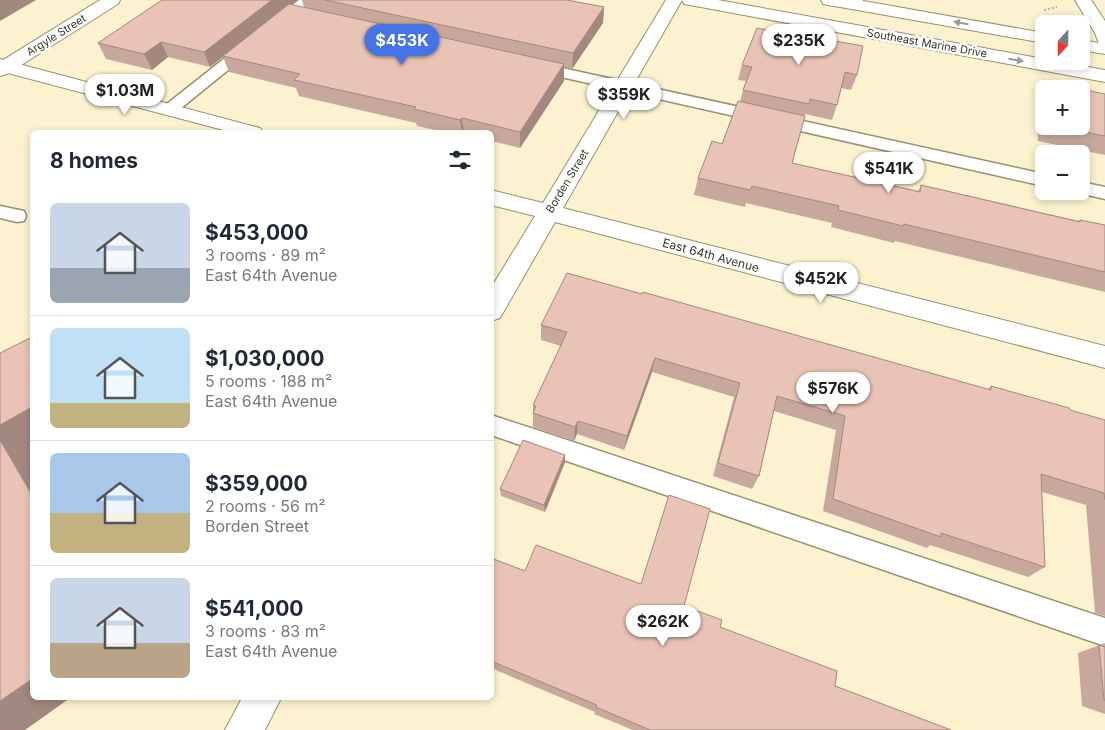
<!DOCTYPE html>
<html lang="en">
<head>
<meta charset="utf-8">
<style>
  :root { --surface:#fff; --page:#f6f6f7; --text:#1f2937; --muted:#747a83; --line:#e0e1e3; --accent:#4674e6 }
  body { margin:0; font-family:Inter,sans-serif; background:var(--page); color:var(--text); height:100vh; display:flex; flex-direction:column; font-size:19px; white-space:nowrap }
  * { box-sizing:border-box; margin:0 }
  p { font-size:16px; color:var(--muted) }
  .icon { flex:none; width:28px; height:28px; fill:none; stroke:currentColor; stroke-width:2; stroke-linecap:round; stroke-linejoin:round }
  .map { position:relative; flex:1; overflow:hidden }
  .sheet { position:absolute; left:30px; top:130px; width:464px; height:570px; display:flex; flex-direction:column; background:var(--surface); border-radius:8px; box-shadow:0 2px 8px #0003 }
  .sheet>* { flex:none }
  .needle { width:32px; rotate:201deg }
  .buttons { position:absolute; left:1035px; top:15px; display:grid; gap:10px }
  .buttons a { display:grid; place-items:center; width:55px; height:55px; border-radius:8px; background:var(--surface); box-shadow:0 2px 8px #0003; font-size:25px }
  .price { position:absolute; translate:-50% -42px; padding:0 11px; border-radius:18px; background:#fff; color:#222; font-size:16px; line-height:32px; filter:drop-shadow(0 1px 2px #0008) }
  .price::after { content:''; position:absolute; left:50%; top:30px; width:15px; height:11px; margin-left:-8px; background:inherit; clip-path:polygon(0 0,100% 0,50% 100%) }
  .price.current { background:var(--accent); color:#fff }
  ul { padding:0; list-style:none }
  li { display:flex; align-items:center; gap:15px; height:125px; padding:0 20px }
  li+li { border-top:1px solid var(--line) }
  li span { display:grid; place-items:center; flex:none; width:140px; height:100px; border-radius:8px; color:#555 }
  li>.icon { margin-inline-start:auto }
  span .icon { width:60px; height:60px; fill:#fffc; stroke-width:1 }
  li b { font-size:21px }
  h2 { display:flex; justify-content:space-between; align-items:center; height:60px; padding:0 20px; font-size:21px }
  .map>svg:first-child { display:block }
  .lines { fill:none; stroke-linecap:round; stroke-linejoin:round }
  .lane-casing { stroke:#98906f; stroke-width:3 }
  .street-casing { stroke:#98906f; stroke-width:2 }
  .secondary-casing { stroke:#98906f; stroke-width:2 }
  .primary-casing { stroke:#98906f; stroke-width:2 }
  .highway-casing { stroke:#98906f; stroke-width:2 }
  .path { stroke:#bbb397; stroke-width:2; stroke-dasharray:2 2; stroke-linecap:butt }
  .lane { fill:#fff; fill-rule:evenodd }
  .street { fill:#fff; fill-rule:evenodd }
  .secondary { fill:#fff; fill-rule:evenodd }
  .primary { fill:#fff; fill-rule:evenodd }
  .highway { fill:#fff; fill-rule:evenodd }
  .wall { fill:#c8a89d }
  .shaded-wall { fill:#a3887f }
  .building { fill:#e9c3b6; stroke:#a3887f }
  .oneway { fill:#9c9a94 }
  .labels { text-anchor:middle; dominant-baseline:central; stroke-width:5; stroke-linejoin:round; paint-order:stroke }
  .far-street-label { font-size:11px; fill:#3a3628; stroke:#fff }
  .street-label { font-size:12px; fill:#3a3628; stroke:#fff }
</style>
</head>
<body>
<div class="map">
<svg width="1105" height="730" viewBox="0 0 1105 730">
  <rect width="100%" height="100%" fill="#fcf2cf"/>
  <g class="lines">
    <!-- lane casing -->
    <g class="lane-casing">
      <path id="lane" d="M299 0H314L280 29H270L268 26 270 23Z
        M249 42 254 43 256 46 254 49 175 113H163L161 110 163 107 244 43Z
        M535 62 1044 174V186L530 70 527 67 530 64Z
        M1081 182 1105 187V199L1075 192 1081 191Z
        M0 206 24 211 26 216 24 221 17 222 0 218Z
        M491 415 1105 618V646L491 435Z"/>
    </g>
    <!-- street casing -->
    <g class="street-casing">
      <path id="street" d="M666 0H682L563 208 1105 346V368L555 222 500 318 491 321V288L535 216 491 205V190L543 203Z
        M0 59 260 128 263 132H231L0 71Z
        M242 698H281L265 730H225Z"/>
    </g>
    <!-- secondary casing -->
    <g class="secondary-casing">
      <path id="secondary" d="M100 0H120L118 4 7 74 0 76V62Z"/>
    </g>
    <!-- primary casing -->
    <g class="primary-casing">
      <path id="primary" d="M682 0H718L1044 59V61H1055L1105 70V82L690 5 684 4Z
        M821 0H858L1044 33V43L829 5 823 4Z
        M1081 40 1105 44V54L1081 50Z"/>
    </g>
    <!-- highway casing -->
    <g class="highway-casing">
      <path id="highway" d="M826 0H863L861 4C851 6 838 7 828 5Z
        M1075 0H1091L1105 21V45L1099 44 1095 33Z"/>
    </g>
    <!-- path -->
    <path class="path" d="M1044 10 1057 7"/>
    <!-- lane -->
    <use href="#lane" class="lane"/>
    <!-- street -->
    <use href="#street" class="street"/>
    <!-- secondary -->
    <use href="#secondary" class="secondary"/>
    <!-- primary -->
    <use href="#primary" class="primary"/>
    <!-- highway -->
    <use href="#highway" class="highway"/>
  </g>
  <!-- wall -->
  <path class="wall" d="M162 0H297L291 5 304 8 302 0H567L604 7 603 23 572 69 564 67V81L520 148 491 141V132H445L417 126 416 123 299 96 296 88 229 72 223 57 210 67 168 57 152 70 106 59 98 43Z
    M757 28 857 75 851 90 841 88 837 105 832 120 805 114 792 163 918 191 921 185 1079 221 1080 220 1105 225V292L895 241 894 243 831 227 832 223 746 203 745 207 694 195 698 178 722 144 740 102 743 90 746 81 738 80 742 65Z
    M1046 83 1079 89H1044V126H1081L1105 94V155L1038 141 1035 98Z
    M541 325 988 389 991 386 1070 410 1105 420V616L1095 613 1086 505 1042 492 1045 567 1028 577 930 545 927 548 823 511 836 430 774 411 759 476 752 489 713 476 734 397 652 372 624 450 577 434 574 441 533 427V405L561 346 541 340Z
    M565 455V462L545 512 501 496 500 489Z
    M491 558 525 571 684 606 720 627 835 686 951 730H633L594 714 595 712 491 668Z
    M1105 643V714L1082 706 1078 653Z"/>
  <!-- shaded-wall -->
  <path class="shaded-wall" d="M0 0H36L0 21Z
    M272 0H297L225 56H223V57L210 67 204 52Z
    M604 7 603 23 572 69 573 53Z
    M161 42 168 57 152 70 144 54Z
    M564 64V81L520 148V132Z
    M462 118 464 132H462L460 120Z
    M655 358 652 372 624 450 627 436Z
    M32 407V457L31 458 32 460V495L0 440V425Z
    M578 421 577 434 574 441 575 427Z
    M565 455V462L545 512 544 505Z
    M32 679V698H70L25 730H0V701Z"/>
  <!-- building -->
  <path class="building" d="M162 0H272L204 52 161 42 144 54 98 43Z
    M325 0H567L604 7 573 53Z
    M289 4 564 64 520 132 462 118 460 120 414 109 416 107 294 80 300 74 223 56Z
    M757 28 768 30 769 29 863 46 857 75 845 72 837 105 810 99 809 104 743 90 752 67 742 65Z
    M1046 83 1079 89H1046Z
    M1081 89 1105 94V136L1054 126H1081Z
    M738 101 805 116 792 163 920 192 921 185 1080 222V220L1105 225V272L904 224 903 226 838 210 839 206 752 186 750 190 698 178 712 141 722 144Z
    M567 273 642 294 643 292 991 390V386L1069 408 1070 410 1105 420V500L1104 493 1041 474 1045 567 941 533V537L833 499 845 416 777 396 759 476 718 463 740 383 655 358 627 436 578 421 575 427 533 413 536 406 533 405 567 332 541 325Z
    M32 337V407L0 425V353Z
    M0 440 32 495V679L0 701Z
    M523 440 565 455 544 505 500 489Z
    M669 495 710 509 684 606 722 620 720 627 837 671 835 686 951 730H650L596 707 597 705 491 661V558L525 571 536 545 641 584Z
    M1099 645 1105 647V700H1104Z"/>
  <!-- one-way arrows -->
  <defs><path id="oneway-solid" d="M-6-.8H1V-3.2L6.5 0L1 3.2V.8H-6Z" transform="scale(1.25)"/></defs>
  <g class="oneway">
    <use href="#oneway-solid" transform="translate(961 23) rotate(-170)"/>
    <use href="#oneway-solid" transform="translate(1016 60) rotate(10)"/>
  </g>
  <g class="labels">
    <!-- far-street labels -->
    <g class="far-street-label">
      <text transform="translate(56 35) rotate(-32)">Argyle Street</text>
      <text transform="translate(927 43) rotate(10)">Southeast Marine Drive</text>
      <text transform="translate(567 181) rotate(-59)">Borden Street</text>
    </g>
    <!-- street labels -->
    <g class="street-label">
      <text transform="translate(711 255) rotate(15)">East 64th Avenue</text>
    </g>
  </g>
</svg>
<div class="buttons">
<a><svg class="needle" viewBox="-14 -14 28 28"><path d="M0-13l5 13h-10z" fill="#e53935"/><path d="M0 13l5-13h-10z" fill="#747a83"/></svg></a>
<a>+</a>
<a>−</a>
</div>
<b class="price current" style="left:402px;top:66px">$453K</b>
<b class="price" style="left:799px;top:66px">$235K</b>
<b class="price" style="left:125px;top:116px">$1.03M</b>
<b class="price" style="left:624px;top:120px">$359K</b>
<b class="price" style="left:889px;top:194px">$541K</b>
<b class="price" style="left:821px;top:304px">$452K</b>
<b class="price" style="left:833px;top:414px">$576K</b>
<b class="price" style="left:663px;top:647px">$262K</b>
<section class="sheet">
<h2>8 homes<svg class="icon" aria-label="filters" viewBox="0 0 24 24"><path d="M4 7h16M4 17h16"/><circle cx="9" cy="7" r="2"/><circle cx="15" cy="17" r="2"/></svg></h2>
<ul>
<li><span style="background:linear-gradient(#c9d6e8 65%,#9aa5b1 0)"><svg class="icon" aria-label="home" viewBox="0 0 24 24"><path d="M3 11l9-7 9 7M6 9v11h12V9"/></svg></span><div><b>$453,000</b><p>3 rooms · 89 m²</p><p>East 64th Avenue</p></div></li>
<li><span style="background:linear-gradient(#bfe0f5 75%,#c2b280 0)"><svg class="icon" aria-label="home" viewBox="0 0 24 24"><path d="M3 11l9-7 9 7M6 9v11h12V9"/></svg></span><div><b>$1,030,000</b><p>5 rooms · 188 m²</p><p>East 64th Avenue</p></div></li>
<li><span style="background:linear-gradient(#a9c7e8 60%,#c2b280 0)"><svg class="icon" aria-label="home" viewBox="0 0 24 24"><path d="M3 11l9-7 9 7M6 9v11h12V9"/></svg></span><div><b>$359,000</b><p>2 rooms · 56 m²</p><p>Borden Street</p></div></li>
<li><span style="background:linear-gradient(#c9d6e8 65%,#b9a48a 0)"><svg class="icon" aria-label="home" viewBox="0 0 24 24"><path d="M3 11l9-7 9 7M6 9v11h12V9"/></svg></span><div><b>$541,000</b><p>3 rooms · 83 m²</p><p>East 64th Avenue</p></div></li>
</ul>
</section>
</div>
</body>
</html>
